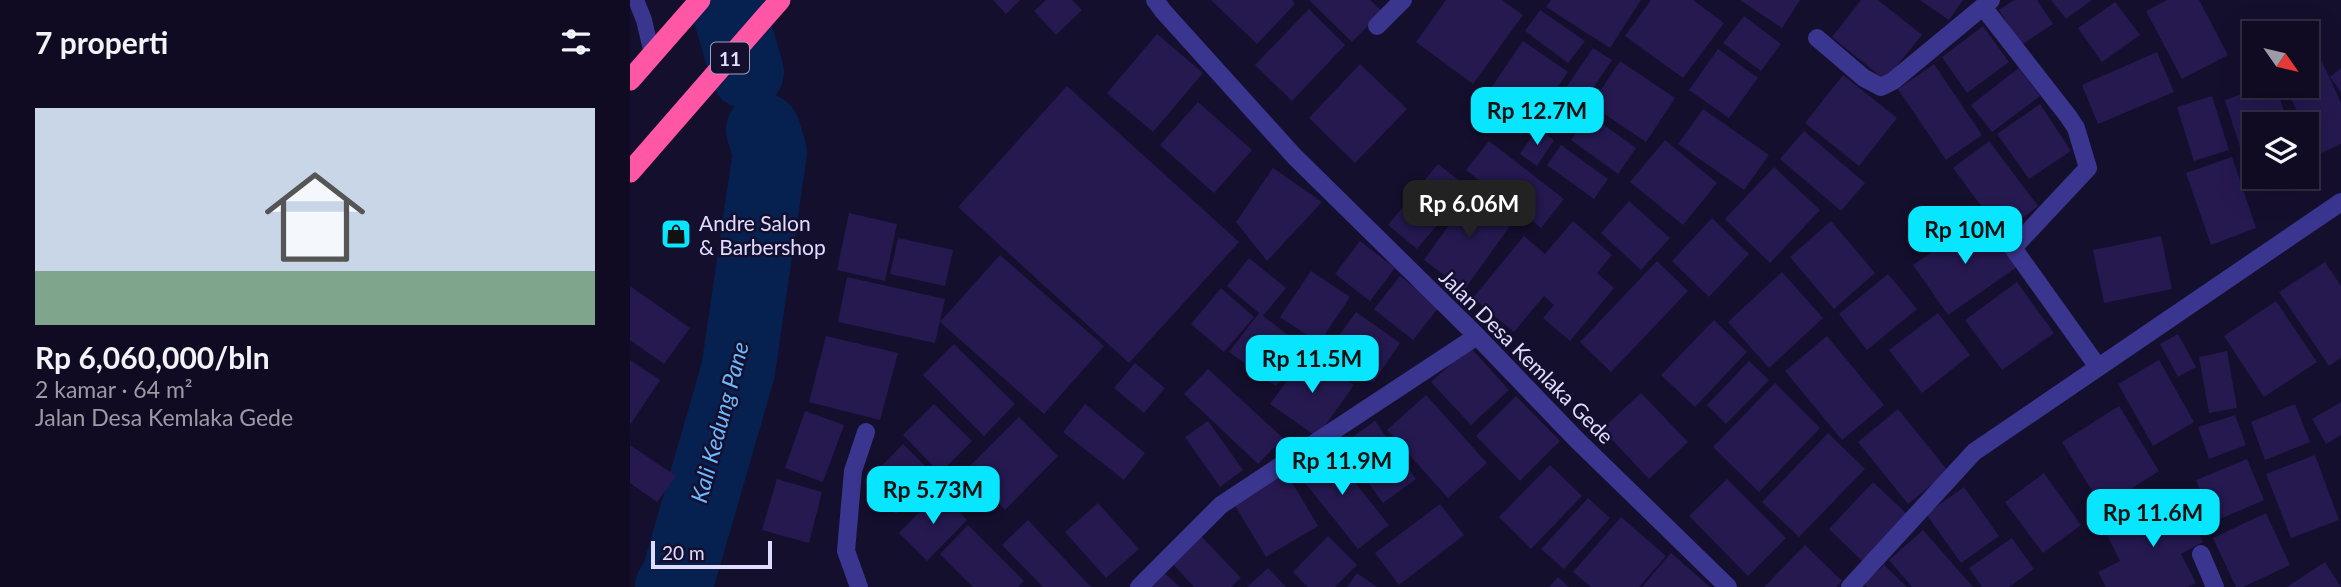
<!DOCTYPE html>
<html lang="id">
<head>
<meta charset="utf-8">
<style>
  :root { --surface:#100b22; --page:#19142a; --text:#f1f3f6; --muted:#9c9ba5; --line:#302b40; --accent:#08e5ff }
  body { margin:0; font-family:Lato,sans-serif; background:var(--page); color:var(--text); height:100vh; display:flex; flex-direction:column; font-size:26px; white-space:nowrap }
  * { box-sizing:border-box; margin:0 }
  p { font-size:23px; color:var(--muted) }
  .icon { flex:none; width:38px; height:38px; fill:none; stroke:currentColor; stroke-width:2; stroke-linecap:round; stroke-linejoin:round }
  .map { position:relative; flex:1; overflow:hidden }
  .sheet { display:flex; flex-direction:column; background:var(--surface); width:630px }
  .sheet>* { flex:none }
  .needle { width:46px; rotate:124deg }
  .buttons { position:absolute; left:1612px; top:21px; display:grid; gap:14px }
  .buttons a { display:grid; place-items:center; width:77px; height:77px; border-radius:0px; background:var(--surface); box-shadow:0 7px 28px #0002,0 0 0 2px var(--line); font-size:35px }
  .scale { position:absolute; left:21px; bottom:18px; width:121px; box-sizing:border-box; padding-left:7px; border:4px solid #e0dcff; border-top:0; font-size:19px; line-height:24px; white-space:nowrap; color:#e0dcff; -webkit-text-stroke:5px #150f2e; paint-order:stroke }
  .price { position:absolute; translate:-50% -60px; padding:0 16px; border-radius:14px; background:var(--accent); color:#111; font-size:23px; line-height:46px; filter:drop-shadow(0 2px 4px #0008) }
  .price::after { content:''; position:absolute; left:50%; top:42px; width:21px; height:16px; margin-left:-10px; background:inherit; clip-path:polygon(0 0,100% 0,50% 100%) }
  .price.active { background:#222; color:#fff }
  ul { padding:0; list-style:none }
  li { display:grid; align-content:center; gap:14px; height:371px; padding:0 35px }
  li+li { border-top:2px solid var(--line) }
  li span { display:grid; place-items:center; height:217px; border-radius:0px; color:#555 }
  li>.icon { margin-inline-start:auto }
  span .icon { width:126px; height:126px; fill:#fffc; stroke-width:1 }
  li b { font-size:30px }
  h2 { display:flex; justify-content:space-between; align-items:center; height:84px; padding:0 35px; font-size:30px }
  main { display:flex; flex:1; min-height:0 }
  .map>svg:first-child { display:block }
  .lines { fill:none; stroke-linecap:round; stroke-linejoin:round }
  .river { stroke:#062050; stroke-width:74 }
  .building { fill:#251950 }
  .lane { stroke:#3a3690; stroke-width:16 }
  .street { stroke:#3a3690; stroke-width:18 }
  .highway { stroke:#ff57a6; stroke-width:21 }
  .labels { text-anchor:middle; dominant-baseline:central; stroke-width:5; stroke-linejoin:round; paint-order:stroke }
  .shield { fill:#150f2e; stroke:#a39ec0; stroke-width:2 }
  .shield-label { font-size:19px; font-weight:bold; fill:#e0dcff }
  .poi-label { font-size:21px; fill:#e0dcff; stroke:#150f2e; text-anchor:start }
  .street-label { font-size:21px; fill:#e0dcff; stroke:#150f2e }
  .water-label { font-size:23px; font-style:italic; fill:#6ab9ff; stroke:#150f2e }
</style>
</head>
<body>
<main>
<section class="sheet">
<h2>7 properti<svg class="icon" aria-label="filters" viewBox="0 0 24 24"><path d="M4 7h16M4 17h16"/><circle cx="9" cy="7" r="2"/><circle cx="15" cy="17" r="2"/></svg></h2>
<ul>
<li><span style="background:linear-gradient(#c9d6e8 75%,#7fa58c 0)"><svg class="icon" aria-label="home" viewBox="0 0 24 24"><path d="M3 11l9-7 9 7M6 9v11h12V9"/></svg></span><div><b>Rp 6,060,000/bln</b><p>2 kamar · 64 m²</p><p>Jalan Desa Kemlaka Gede</p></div></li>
</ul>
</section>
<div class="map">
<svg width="1711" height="587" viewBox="0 0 1711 587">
  <rect width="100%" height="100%" fill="#150f2e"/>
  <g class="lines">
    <!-- river -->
    <path class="river" d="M96 0 117 72
      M42 587 48 578 108 371 140 152 133 130"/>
  </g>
  <!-- building -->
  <path class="building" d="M363 0H390L376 14Z
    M416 0H442L452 10 426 35 404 11Z
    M581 0H662L665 4 627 44Z
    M679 0H740L752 11 722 42Z
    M816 0H872L893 15 843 84 786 42Z
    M921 0H1011L980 48 916 7Z
    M1021 0H1063L1094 23 1053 78 995 36Z
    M1110 0H1170L1152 28Z
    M1231 0H1248L1292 35 1255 80 1202 37Z
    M1290 0H1333L1319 20Z
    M1384 0H1407L1423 24 1391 45 1369 10Z
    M1421 0H1462L1436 19Z
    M1537 0H1569L1598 55 1552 79 1516 11Z
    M1485 2 1510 35 1472 62 1448 28Z
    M679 9 715 45 662 101 625 65Z
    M910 10 955 41 938 63 895 31Z
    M1114 16 1151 44 1131 71 1093 43Z
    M1353 26 1379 62 1337 93 1312 57Z
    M527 34 573 73 523 132 477 93Z
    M893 41 938 72 904 121 859 91Z
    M1683 42 1711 103V144L1687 155 1676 132V124H1673L1655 86H1676V45Z
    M963 48 982 60 939 124 921 110Z
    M1088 49 1128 78 1099 118 1059 90Z
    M1527 52 1544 92 1468 124 1452 85Z
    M990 61 1045 98 1016 142 961 105Z
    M730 64 777 109 725 163 679 118Z
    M1304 64 1352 135 1316 160 1268 89Z
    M1389 68 1410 96 1362 132 1341 105Z
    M1711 68V92L1700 77Z
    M1213 75 1267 118 1229 166 1175 123Z
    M437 86 609 242 499 363 328 207Z
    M1635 86H1646L1658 124H1624V177H1641L1622 184 1595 100Z
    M1582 96 1599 150 1564 161 1547 107Z
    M568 102 622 150 584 193 530 145Z
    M1410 104 1441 151 1399 179 1367 134Z
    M1073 109 1139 155 1114 190 1048 144Z
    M959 114 1006 148 988 174 941 140Z
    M907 128 924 140 907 166 890 154Z
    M1174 131 1235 183 1211 211 1150 159Z
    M1035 140 1087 183 1053 225 1000 182Z
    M859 141 934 199 911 228 836 170Z
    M1359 141 1408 206 1372 234 1323 168Z
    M931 145 978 179 964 199 917 165Z
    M1602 157 1626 228 1581 245 1556 173Z
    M808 164 838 188 787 249 758 225Z
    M1144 167 1190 210 1140 263 1095 219Z
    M643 168 692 202 637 261 606 222Z
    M844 190 885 219 834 290 794 260Z
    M999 201 1040 238 1011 270 971 233Z
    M219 213 267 224 255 281 207 270Z
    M1353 217 1387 267 1318 315 1283 265Z
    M1082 218 1119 254 1079 297 1042 261Z
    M943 221 982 255 967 273 984 288 940 341 913 318 924 305 914 296 884 332 843 298 894 236 915 254Z
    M1201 221 1245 273 1204 309 1160 257Z
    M1531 236 1542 289 1474 303 1463 250Z
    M268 238 323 250 315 286 260 274Z
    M730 241 765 268 740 301 705 274Z
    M370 255 474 346 414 414 310 322Z
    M619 258 656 288 633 316 675 348 646 386 599 352 629 313 597 286Z
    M1027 261 1058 291 981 372 950 342Z
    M1695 262 1711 286V358L1699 366 1649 292Z
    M681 271 720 297 689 343 650 317Z
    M1152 272 1193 318 1139 368 1098 322Z
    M1258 274 1287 309 1237 350 1209 314Z
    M770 276 809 307 783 340 744 309Z
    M217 277 315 299 305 343 208 322Z
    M1387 282 1424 333 1372 370 1335 320Z
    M0 286 60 328 34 364 0 340Z
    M591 288 624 317 594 352 561 324Z
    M1646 301 1687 362 1634 397 1594 336Z
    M726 312 770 343 743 383 698 351Z
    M1308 313 1340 355 1292 393 1259 350Z
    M1084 320 1117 352 1065 407 1031 375Z
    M1548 334 1566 367 1548 377 1530 344Z
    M196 336 268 353 250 420 179 402Z
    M1197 336 1254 405 1212 440 1155 371Z
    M324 344 385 404 354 436 293 375Z
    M840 347 879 390 841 425 801 382Z
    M1597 351 1607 408 1579 413 1569 357Z
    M678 352 724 385 687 437 640 404Z
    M0 360 30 380 0 425Z
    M1529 360 1564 422 1523 446 1488 384Z
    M1119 361 1139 380 1096 424 1077 405Z
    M505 363 535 388 514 413 484 388Z
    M578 369 653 438 628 464 554 394Z
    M1145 383 1190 428 1129 492 1083 447Z
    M1011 393 1058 442 1019 479 972 429Z
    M796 395 857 463 818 498 757 430Z
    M886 396 930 441 890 481 846 436Z
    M1711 402V435L1696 444 1682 419Z
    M304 404 342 441 310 473 273 435Z
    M455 404 515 453 494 480 433 432Z
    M1665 404 1680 442 1635 460 1621 422Z
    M1489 406 1529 471 1472 507 1432 442Z
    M1268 409 1318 471 1278 504 1228 442Z
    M175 411 214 425 193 482 155 468Z
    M1605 415 1616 445 1579 459 1568 427Z
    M389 417 428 456 375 510 336 470Z
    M578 421 613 470 590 487 555 437Z
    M745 421 786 479 753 503 711 445Z
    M1198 433 1235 469 1169 537 1132 502Z
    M273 444 304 475 266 514 235 483Z
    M0 445 46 476 27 502 0 483Z
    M695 445 759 525 728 549 664 469Z
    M1685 455 1709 520 1661 538 1636 474Z
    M1617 459 1634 500 1583 522 1566 480Z
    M920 465 952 496 901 549 869 517Z
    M656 472 688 526 636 557 604 504Z
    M1414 473 1451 525 1413 553 1375 502Z
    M147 479 192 492 179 543 132 530Z
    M1097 479 1156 538 1118 576 1059 516Z
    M1243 482 1278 515 1233 562 1199 529Z
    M1334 487 1369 536 1331 563 1296 514Z
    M309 492 337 520 297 561 269 533Z
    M1549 494 1573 542 1551 554 1566 583 1558 587H1476L1468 572 1490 561 1476 533Z
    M958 498 980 518 934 569 911 549Z
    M468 503 509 549 476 578 435 532Z
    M810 504 834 535 769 585 745 553Z
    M1636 513 1660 565 1613 587H1606L1583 538Z
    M991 517 1036 556 1009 587H961L943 572Z
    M398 520 458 584 462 587H413L372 545Z
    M338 525 394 581 388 587H343L310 554Z
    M1293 530 1343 587H1282L1259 560Z
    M570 535 611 578 601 587H564L541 562Z
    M698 536 727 565 705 587H678L663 572Z
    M1382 538 1404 569 1379 587H1352L1339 568Z
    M1175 545 1212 581 1206 587H1134Z
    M1041 553 1080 587H1012Z
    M1695 562 1711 587H1657Z
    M1254 565 1277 587H1237L1234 584Z
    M638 568 656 587H617Z
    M530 569 550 587H514Z
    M727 573 747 587H717Z
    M928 577 939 587H919Z"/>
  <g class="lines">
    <!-- lane -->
    <path class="lane" d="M6 0 14 20 22 54"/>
    <!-- street -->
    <path class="street" d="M525 0 533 11 664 156 847 336 946 439 1098 587
      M1353 7 1438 116 1446 128 1458 168 1383 248 1468 367
      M747 26 773 0
      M1187 38 1234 78 1251 87 1263 81 1361 0
      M1571 554 1585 587
      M229 587 216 551 223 471 236 432
      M509 587 591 505 847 336
      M1220 587 1344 452 1711 202"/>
    <!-- highway -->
    <path class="highway" d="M0 80 70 0
      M0 172 150 0"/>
  </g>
  <!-- icons -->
  <defs>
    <g id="shop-square" transform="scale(1.575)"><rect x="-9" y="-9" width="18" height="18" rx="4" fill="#08e5ff" stroke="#150f2e"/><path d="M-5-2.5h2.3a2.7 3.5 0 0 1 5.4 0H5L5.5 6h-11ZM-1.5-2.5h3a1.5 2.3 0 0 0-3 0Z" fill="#111"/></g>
  </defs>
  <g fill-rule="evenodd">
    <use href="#shop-square" x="46" y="234"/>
  </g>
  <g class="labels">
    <!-- shield labels -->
    <rect class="shield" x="81" y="42.5" width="38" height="31" rx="5"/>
    <g class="shield-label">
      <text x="100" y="58">11</text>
    </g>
    <!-- poi labels -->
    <g class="poi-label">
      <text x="69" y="222">Andre Salon<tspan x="69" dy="24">&amp; Barbershop</tspan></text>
    </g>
    <!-- street labels -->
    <g class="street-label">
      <text transform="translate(897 356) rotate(45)">Jalan Desa Kemlaka Gede</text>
    </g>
    <!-- water labels -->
    <g class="water-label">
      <text transform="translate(89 422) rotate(-75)">Kali Kedung Pane</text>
    </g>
  </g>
</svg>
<div class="buttons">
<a><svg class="needle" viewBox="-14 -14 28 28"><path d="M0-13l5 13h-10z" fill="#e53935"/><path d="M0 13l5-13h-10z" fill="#9c9ba5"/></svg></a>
<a><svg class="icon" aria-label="layers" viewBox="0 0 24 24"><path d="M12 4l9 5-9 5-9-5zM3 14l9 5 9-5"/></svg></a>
</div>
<div class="scale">20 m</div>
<b class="price" style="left:907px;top:147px">Rp 12.7M</b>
<b class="price active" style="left:839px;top:240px">Rp 6.06M</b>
<b class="price" style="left:1335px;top:266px">Rp 10M</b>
<b class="price" style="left:682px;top:395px">Rp 11.5M</b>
<b class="price" style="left:712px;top:497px">Rp 11.9M</b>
<b class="price" style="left:303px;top:526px">Rp 5.73M</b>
<b class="price" style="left:1523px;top:549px">Rp 11.6M</b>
</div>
</main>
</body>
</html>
